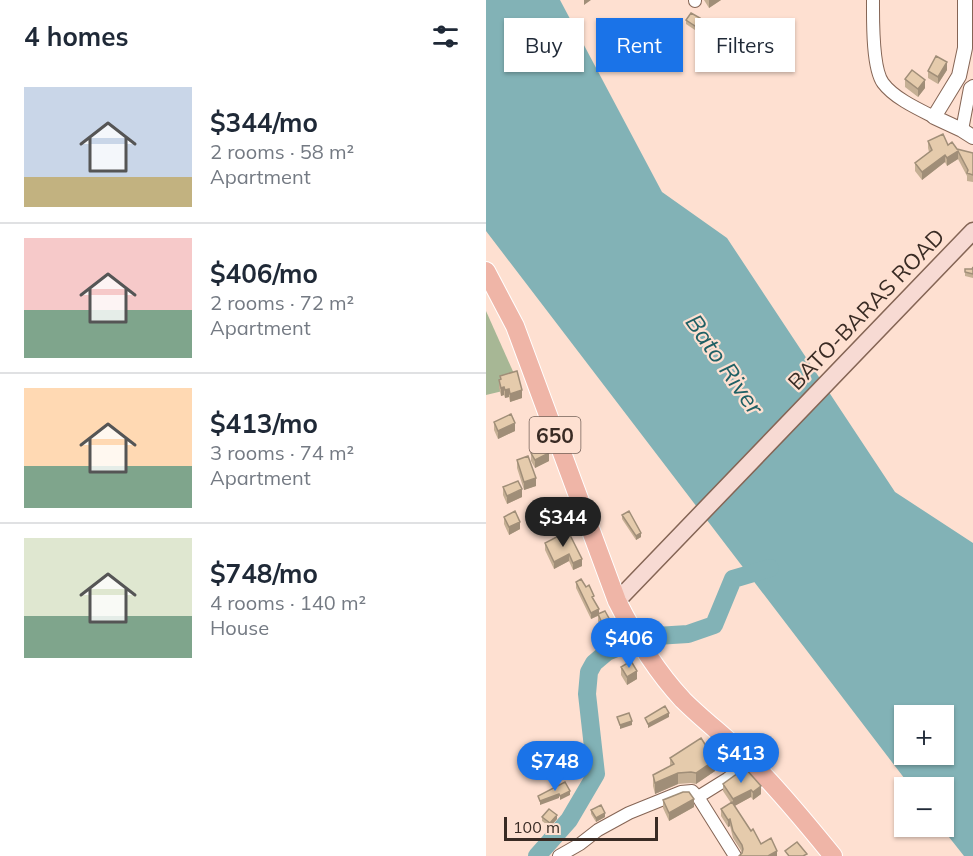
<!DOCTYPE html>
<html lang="en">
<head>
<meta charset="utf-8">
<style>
  :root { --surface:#fff; --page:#f2f2f3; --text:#1f2937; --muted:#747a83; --line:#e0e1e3; --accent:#1a73e8 }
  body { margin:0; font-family:Mulish,sans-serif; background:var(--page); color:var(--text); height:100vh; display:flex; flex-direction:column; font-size:22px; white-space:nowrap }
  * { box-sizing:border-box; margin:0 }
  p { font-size:20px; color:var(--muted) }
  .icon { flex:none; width:33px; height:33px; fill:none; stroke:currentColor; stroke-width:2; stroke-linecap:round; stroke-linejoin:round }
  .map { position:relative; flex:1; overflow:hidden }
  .panel { display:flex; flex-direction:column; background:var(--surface); width:486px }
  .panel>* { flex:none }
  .top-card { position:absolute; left:18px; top:18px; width:378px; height:54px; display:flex; gap:12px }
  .fabs { position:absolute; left:408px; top:705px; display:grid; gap:12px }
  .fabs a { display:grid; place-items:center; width:60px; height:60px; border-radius:0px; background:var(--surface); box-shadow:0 2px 4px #0004; font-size:30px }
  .scale { position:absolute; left:18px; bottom:15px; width:154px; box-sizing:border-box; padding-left:6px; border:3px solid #392b24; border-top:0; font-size:16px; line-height:21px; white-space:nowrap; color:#392b24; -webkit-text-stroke:4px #fee0d1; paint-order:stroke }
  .price { position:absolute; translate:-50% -51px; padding:0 14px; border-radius:21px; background:var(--accent); color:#fff; font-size:20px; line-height:39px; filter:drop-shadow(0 2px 3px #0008) }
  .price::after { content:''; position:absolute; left:50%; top:36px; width:18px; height:14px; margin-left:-9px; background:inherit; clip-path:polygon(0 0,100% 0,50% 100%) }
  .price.selected { background:#222; color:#fff }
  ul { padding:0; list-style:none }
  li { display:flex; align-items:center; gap:18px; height:150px; padding:0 24px }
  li+li { border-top:2px solid var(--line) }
  li span { display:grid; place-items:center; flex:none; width:168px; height:120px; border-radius:0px; color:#555 }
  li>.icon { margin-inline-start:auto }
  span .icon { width:72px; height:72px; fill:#fffc; stroke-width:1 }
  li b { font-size:26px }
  h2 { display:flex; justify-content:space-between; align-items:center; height:72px; padding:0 24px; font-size:26px }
  .chip { padding:0 21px; border-radius:0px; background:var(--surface); box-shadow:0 2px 4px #0004; font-size:21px; line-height:54px }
  .chip.selected { background:var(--accent); color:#fff }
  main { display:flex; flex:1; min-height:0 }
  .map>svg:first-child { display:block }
  .forest { fill:#a7b795 }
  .water { fill:#82b2b6; fill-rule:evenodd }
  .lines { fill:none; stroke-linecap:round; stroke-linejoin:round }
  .river { stroke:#82b2b6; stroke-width:18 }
  .minor-casing { stroke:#856555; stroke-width:14 }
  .tertiary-casing { stroke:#856555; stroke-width:16 }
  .secondary-casing { stroke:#856555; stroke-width:19 }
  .primary-casing { stroke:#fff; stroke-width:20 }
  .minor { stroke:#fff; stroke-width:12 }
  .tertiary { stroke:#fff; stroke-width:14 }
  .secondary { stroke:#f7dad3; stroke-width:16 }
  .primary { stroke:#efb5a7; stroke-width:18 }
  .wall { fill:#c5af94 }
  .shaded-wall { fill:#a08e78 }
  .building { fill:#e5cbac; stroke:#a08e78; stroke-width:1.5 }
  .labels { text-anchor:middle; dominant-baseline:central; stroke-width:4.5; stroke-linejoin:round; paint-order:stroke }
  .shield { fill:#fee0d1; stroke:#746158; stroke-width:1.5 }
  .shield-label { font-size:21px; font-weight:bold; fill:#392b24 }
  .street-label { font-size:22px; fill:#392b24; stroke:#fee0d1 }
  .water-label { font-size:24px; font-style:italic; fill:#1f6065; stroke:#fee0d1 }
</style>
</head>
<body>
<main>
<section class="panel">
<h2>4 homes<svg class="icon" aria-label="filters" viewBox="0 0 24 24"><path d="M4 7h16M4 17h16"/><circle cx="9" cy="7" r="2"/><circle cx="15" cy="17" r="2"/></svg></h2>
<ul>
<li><span style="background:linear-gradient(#c9d6e8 75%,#c2b280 0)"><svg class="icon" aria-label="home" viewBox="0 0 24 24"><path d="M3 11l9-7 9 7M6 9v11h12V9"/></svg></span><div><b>$344/mo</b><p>2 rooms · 58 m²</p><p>Apartment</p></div></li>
<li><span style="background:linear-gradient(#f6c9c9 60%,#7fa58c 0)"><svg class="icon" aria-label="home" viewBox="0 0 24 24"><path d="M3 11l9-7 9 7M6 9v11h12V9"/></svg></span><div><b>$406/mo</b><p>2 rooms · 72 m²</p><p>Apartment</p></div></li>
<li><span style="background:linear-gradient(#ffd9b3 65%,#7fa58c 0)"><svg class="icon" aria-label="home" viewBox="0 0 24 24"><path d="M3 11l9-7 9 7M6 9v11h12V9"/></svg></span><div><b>$413/mo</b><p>3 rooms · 74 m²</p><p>Apartment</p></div></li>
<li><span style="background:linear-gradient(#dfe7d0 65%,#7fa58c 0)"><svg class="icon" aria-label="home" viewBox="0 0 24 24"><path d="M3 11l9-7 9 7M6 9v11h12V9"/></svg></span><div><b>$748/mo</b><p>4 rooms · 140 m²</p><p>House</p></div></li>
</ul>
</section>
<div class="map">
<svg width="487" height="856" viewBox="0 0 487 856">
  <rect width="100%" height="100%" fill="#fee0d1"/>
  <!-- forest -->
  <path class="forest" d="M0 311 34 387 0 395Z"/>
  <!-- water -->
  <path class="water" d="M0 0H74L176 192 241 238 409 492 487 543V856H478L455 827 458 826V788L425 787 0 231ZM418 716H458V754H418Z"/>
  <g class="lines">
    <!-- river -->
    <path class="river" d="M170 636 202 634 228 625 247 579 284 568
      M51 856 83 820 110 774 101 694 103 672 108 663 121 652 136 646"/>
    <!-- minor casing -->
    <g class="minor-casing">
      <path id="minor" d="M209 0V1
        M387 0C387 19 386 68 397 83 408 98 432 109 448 117
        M476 130 484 88 487 86
        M212 797 249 856
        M73 856 94 844 112 830 143 813 195 792 206 791 212 797 241 779 265 761"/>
    </g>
    <!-- tertiary casing -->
    <g class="tertiary-casing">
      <path id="tertiary" d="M479 0V48L473 76 448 117 476 130 487 137"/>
    </g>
    <!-- secondary casing -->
    <g class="secondary-casing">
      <path id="secondary" d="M131 601 487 231"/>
    </g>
    <!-- primary casing -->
    <g class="primary-casing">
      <path id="primary" d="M0 271 29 326 131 601C149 637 169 670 197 700 219 722 244 740 265 762 294 791 321 824 347 856"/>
    </g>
    <!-- minor -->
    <use href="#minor" class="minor"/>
    <!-- tertiary -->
    <use href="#tertiary" class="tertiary"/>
    <!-- secondary -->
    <use href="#secondary" class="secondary"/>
    <!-- primary -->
    <use href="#primary" class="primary"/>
  </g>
  <!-- wall -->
  <path class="wall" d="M218 0H235L223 8Z
    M200 20 214 22 209 30 200 24Z
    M158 37 174 47 166 54 158 45Z
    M461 70 452 84 442 78V71Z
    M419 79 439 88 432 97 419 87Z
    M442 141 462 145 471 149 487 153V182L481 181V176L472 159 461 166 459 162 436 180 429 171V163L443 152 442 148Z
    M487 267V278L479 276V269H486Z
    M14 376 36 398 24 402 23 397 19 398 18 395 15 396 13 388V380L14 379Z
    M8 422 29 431 12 439 8 430Z
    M45 453 63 461 49 468 45 461Z
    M31 460 50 486 38 490 31 468Z
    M17 487 36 497 21 504 17 495Z
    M136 515 155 537 150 540 136 519Z
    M18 517 34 529 23 535 18 524Z
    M82 531 96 566 87 570 83 561 68 569 59 550V543Z
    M90 582 108 601 113 614 131 638 122 643 112 621V616L105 619 90 588Z
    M135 667 151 679 141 685 135 675Z
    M184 758 229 771 210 784 205 783 192 784 169 794 167 786V775L184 766Z
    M259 768 275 794 267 800 265 797 248 806 265 831 275 844 291 856 256 853V852L247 838 244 826 242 827 235 816V809L245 803 237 791V784Z
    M177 800 208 807 183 821 177 808Z
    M105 810 119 817 110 822 105 814Z
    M56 817 71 819 64 827 56 821Z"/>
  <!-- shaded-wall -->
  <path class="shaded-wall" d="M98 0H105L98 5Z
    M223 0H235L223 8Z
    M214 18V22L209 30V26Z
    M174 39V47L166 54V46Z
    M461 62V70L452 84V77Z
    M439 80V88L432 97V89Z
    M472 151V159L461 166V158Z
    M459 155V162L436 180V172Z
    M18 387V395L15 396V388Z
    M23 389V397L19 398V390Z
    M36 390V398L24 402V394Z
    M29 423V431L12 439V431Z
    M63 453V461L49 468V460Z
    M50 478V486L38 490V482Z
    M36 489V497L21 504V496Z
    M34 522V529L23 535V527Z
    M155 533V537L150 540V536Z
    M83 554V561L68 569V562Z
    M96 559V566L87 570V563Z
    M113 609V615L105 619V613Z
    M131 632V638L122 643V636Z
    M151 671V679L141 685V677Z
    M183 713V717L162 728V724Z
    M146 721V725L134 729V725Z
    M229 760V771L210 784V773Z
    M192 773V784L169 794V783Z
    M275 786V794L267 800V792Z
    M265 790V797L247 807V799Z
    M84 791V795L74 800V796Z
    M73 794V798L54 805V801Z
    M208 799V807L183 821V813Z
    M119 813V817L110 822V818Z
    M71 815V819L64 827V823Z
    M244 819V826L242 827V820Z
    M291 851V856H282Z"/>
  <!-- building -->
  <path class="building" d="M205 13 214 18 209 26 200 20Z
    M165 30 174 39 166 46 158 37Z
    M450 56 461 62 452 77 442 71Z
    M426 70 439 80 432 89 419 79Z
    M457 134 462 145 466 142 471 149 487 153V175L481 173 482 170 472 151 461 158 459 155 436 172 429 163 446 150 442 141Z
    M487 267V274L479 272V269H486Z
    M31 371 36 390 24 394 23 389 19 390 18 387 15 388 13 380 15 379 14 376Z
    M25 414 29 423 12 431 8 422Z
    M60 446 63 453 49 460 45 453Z
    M42 456 50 478 38 482 31 460Z
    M32 481 36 489 21 496 17 487Z
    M29 511 34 522 23 527 18 517Z
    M143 511 155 533 150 536 136 515Z
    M82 531 96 559 87 563 83 554 68 562 59 543Z
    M95 579 100 587 103 585 108 596 106 597 113 609 105 613 90 582Z
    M119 611 124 620H125L131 632 122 636 112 614Z
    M145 661 151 671 141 677 135 667Z
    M179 706 183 713 162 724 159 718Z
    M143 713 146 721 134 725 131 717Z
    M215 738 229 760 210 773 205 772 192 773 169 783 167 775 188 764 184 758Z
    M259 768 275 786 267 792 265 790 247 799 237 784Z
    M79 782 84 791 74 796 73 794 54 801 52 796Z
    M197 792H203L208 799 183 813 177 800Z
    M246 802 265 831 267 829 275 844 285 838 291 851 282 856H253L256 853 257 849 256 845 247 831 244 819 242 820 235 809Z
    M115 805 119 813 110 818 105 810Z
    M63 809 71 815 64 823 56 817Z
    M311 842 321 854 317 856H303L299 851Z"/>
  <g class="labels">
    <!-- shield labels -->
    <rect class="shield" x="43.5" y="417" width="51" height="36" rx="4.5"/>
    <g class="shield-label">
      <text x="69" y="435">650</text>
    </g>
    <!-- street labels -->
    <g class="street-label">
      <text transform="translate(380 309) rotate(-46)">BATO-BARAS ROAD</text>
    </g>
    <!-- water labels -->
    <g class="water-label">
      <text transform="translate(239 364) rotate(55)">Bato River</text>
    </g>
  </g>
</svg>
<div class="fabs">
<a>+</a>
<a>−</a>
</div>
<div class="scale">100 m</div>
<b class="price selected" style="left:77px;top:548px">$344</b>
<b class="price" style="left:143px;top:669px">$406</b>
<b class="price" style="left:255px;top:784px">$413</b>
<b class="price" style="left:69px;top:792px">$748</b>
<div class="top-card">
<a class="chip">Buy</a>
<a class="chip selected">Rent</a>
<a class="chip">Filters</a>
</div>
</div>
</main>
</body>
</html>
